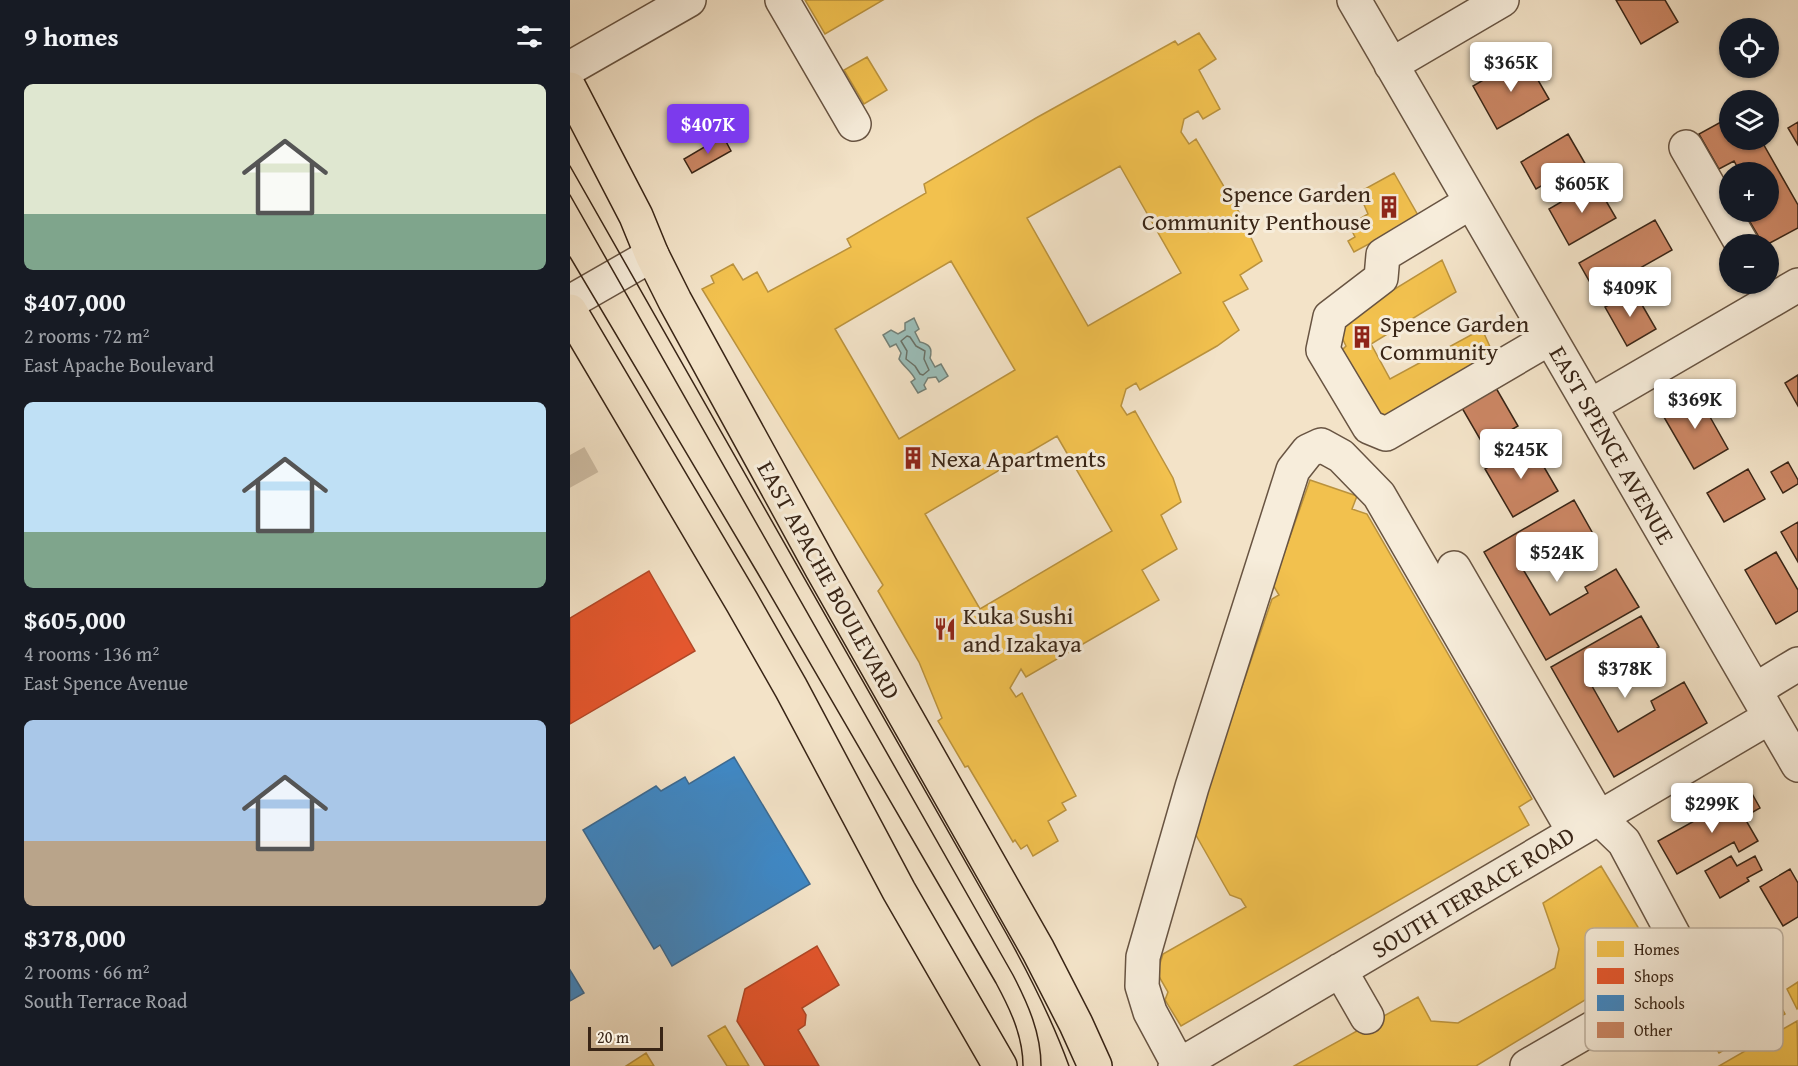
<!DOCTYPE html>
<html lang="en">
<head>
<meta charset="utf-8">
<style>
  :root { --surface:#171b24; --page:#242831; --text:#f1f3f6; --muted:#9ea1a6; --accent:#7c3aed }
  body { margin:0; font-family:"Gentium Book Plus",serif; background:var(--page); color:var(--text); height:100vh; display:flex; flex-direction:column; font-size:22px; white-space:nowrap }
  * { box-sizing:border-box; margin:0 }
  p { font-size:20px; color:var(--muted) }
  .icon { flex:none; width:33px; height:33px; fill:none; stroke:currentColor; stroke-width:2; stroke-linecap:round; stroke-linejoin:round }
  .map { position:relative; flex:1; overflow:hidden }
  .side { display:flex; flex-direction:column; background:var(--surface); width:570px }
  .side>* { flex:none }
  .controls { position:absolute; left:1149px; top:18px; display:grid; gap:12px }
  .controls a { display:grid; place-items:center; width:60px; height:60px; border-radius:50%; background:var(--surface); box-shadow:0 2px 4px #0004; font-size:30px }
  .scale { position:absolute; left:18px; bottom:15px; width:75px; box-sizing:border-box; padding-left:6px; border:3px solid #392516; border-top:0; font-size:16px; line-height:21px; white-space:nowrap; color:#392516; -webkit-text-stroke:4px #f7eddb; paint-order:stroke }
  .price { position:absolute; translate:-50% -51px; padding:0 14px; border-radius:6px; background:#fff; color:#222; font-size:20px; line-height:39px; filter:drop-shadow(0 2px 3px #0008) }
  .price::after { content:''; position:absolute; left:50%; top:36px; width:18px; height:14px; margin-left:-9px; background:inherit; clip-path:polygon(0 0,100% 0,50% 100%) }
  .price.selected { background:var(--accent); color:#fff }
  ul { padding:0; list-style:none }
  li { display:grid; align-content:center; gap:12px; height:318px; padding:0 24px }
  li span { display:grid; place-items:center; height:186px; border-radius:9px; color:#555 }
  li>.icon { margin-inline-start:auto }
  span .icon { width:108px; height:108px; fill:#fffc; stroke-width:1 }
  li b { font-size:26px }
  h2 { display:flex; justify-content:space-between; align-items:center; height:72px; padding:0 24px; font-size:26px }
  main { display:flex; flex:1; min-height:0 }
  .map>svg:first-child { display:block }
  .water { fill:#9bbeb9; stroke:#748178; stroke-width:1.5 }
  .homes { fill:#f2c14e; stroke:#ba923d; stroke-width:1.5; fill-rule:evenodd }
  .shops { fill:#e4572e; stroke:#b14827; stroke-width:1.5 }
  .schools { fill:#3f88c5; stroke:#3d6a90; stroke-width:1.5 }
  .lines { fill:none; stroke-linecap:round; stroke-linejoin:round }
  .shore { stroke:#6a7268; stroke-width:1.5 }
  .building { fill:#cb8664; stroke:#392516; stroke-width:1.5 }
  .minor-tunnel { stroke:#cebda4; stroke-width:33; stroke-dasharray:33 16; stroke-linecap:butt }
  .minor-casing { stroke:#685442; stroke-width:36 }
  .major-casing { stroke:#392516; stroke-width:36 }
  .minor { stroke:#f7eddb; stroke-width:33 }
  .major { stroke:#f3e3c8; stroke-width:33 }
  .tram { stroke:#392516; stroke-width:1.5 }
  .labels { text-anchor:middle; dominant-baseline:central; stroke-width:6; stroke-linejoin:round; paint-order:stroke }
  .poi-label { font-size:24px; fill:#392516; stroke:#f7eddb; text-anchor:start }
  .street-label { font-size:24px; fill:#392516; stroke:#f7eddb }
  .key { fill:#f7eddb; stroke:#beb1a0; stroke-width:1.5 }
  .key-label { font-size:16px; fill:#392516 }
</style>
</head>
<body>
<main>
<section class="side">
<h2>9 homes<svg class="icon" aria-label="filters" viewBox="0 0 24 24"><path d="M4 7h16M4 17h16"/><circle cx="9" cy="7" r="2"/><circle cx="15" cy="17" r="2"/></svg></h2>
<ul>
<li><span style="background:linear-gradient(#dfe7d0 70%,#7fa58c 0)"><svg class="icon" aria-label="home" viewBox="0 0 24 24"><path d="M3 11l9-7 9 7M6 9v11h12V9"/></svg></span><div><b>$407,000</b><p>2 rooms · 72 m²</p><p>East Apache Boulevard</p></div></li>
<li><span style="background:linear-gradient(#bfe0f5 70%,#7fa58c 0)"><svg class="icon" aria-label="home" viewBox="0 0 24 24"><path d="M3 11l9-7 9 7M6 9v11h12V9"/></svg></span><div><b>$605,000</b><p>4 rooms · 136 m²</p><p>East Spence Avenue</p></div></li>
<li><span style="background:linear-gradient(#a9c7e8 65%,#b9a48a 0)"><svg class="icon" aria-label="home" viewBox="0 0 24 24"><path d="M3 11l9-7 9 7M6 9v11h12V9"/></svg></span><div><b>$378,000</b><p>2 rooms · 66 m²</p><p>South Terrace Road</p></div></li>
</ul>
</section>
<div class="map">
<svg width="1228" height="1066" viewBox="0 0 1228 1066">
  <rect width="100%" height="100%" fill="#f3e3c8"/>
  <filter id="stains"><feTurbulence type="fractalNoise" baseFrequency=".00333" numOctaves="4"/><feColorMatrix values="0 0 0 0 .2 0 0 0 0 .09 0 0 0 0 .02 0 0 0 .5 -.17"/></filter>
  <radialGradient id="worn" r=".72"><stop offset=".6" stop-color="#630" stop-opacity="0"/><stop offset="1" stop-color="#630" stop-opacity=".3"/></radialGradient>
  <!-- water -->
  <path class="water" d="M344 318 349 329 345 332 350 342C359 344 363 348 360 358L365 367 371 364 378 376 369 382 366 377 358 378 354 385 356 389 348 393 341 382 345 379C341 371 334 367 329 359L331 353 326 344 320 347 313 335 321 330 328 334 335 330V323Z"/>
  <!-- homes -->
  <path class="homes" d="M235 0H313L255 34Z
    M629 33 646 59 629 70 650 109 633 119 628 111 614 119 611 132 619 144 626 139 669 212 692 261 670 275 678 289 653 302 669 330 647 346 570 390 566 383 556 389 551 406 557 415 565 411 603 478 611 502 591 515 607 549 572 570 589 600 456 677 451 669 440 688 446 697 452 693 506 796 492 803 496 810 478 821 488 841 463 856 457 845 451 849 445 840 443 842 398 766 395 767 368 721 372 718 349 662 308 591 313 585 132 289 144 283 141 276 163 264 173 280 187 272 198 292 281 247 277 239 356 193 354 184 466 118 605 41 608 45ZM550 166 611 273 518 326 457 218ZM381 261 445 370 329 439 265 329ZM487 436 542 531 410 609 355 514Z
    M297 57 317 90 294 104 274 70Z
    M824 173 849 217 784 252 778 241 785 237 779 225 798 214 792 200 797 198 793 190Z
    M872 260 886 292 801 344 820 379 912 329 925 358 829 419 803 413 769 353 776 346 766 325Z
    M740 480 787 496 782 509 797 514 962 799 949 807 959 825 611 1026 595 1000 598 992 587 973 593 954 676 907 671 899 660 895 623 830 702 599 709 595 703 585Z
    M1031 866 1086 957 906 1066H724L848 997 861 1021 888 1023 985 968 989 949 973 903Z
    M1228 982V1008L1227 1009 1217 989Z
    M1205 996 1215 1014 1149 1053 1139 1036Z
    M1227 1021 1228 1066H1149Z
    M155 1026 179 1066H157L138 1036Z
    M76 1053 84 1066H56Z"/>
  <!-- shops -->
  <path class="shops" d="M79 571 125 651 0 724V618Z
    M247 946 269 985 232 1008 236 1015 235 1025 228 1030 249 1066H195L167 1021 175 989Z"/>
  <!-- schools -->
  <path class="schools" d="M164 757 240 884 102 966 90 945 84 949 13 830 86 786 91 791 115 777 119 784Z
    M0 970 14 993 0 1001Z"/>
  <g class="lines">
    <!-- shore -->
    <path class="shore" d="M337 336 340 337 346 346 355 351 354 359 359 370 353 375 350 374 345 366 336 359 337 351 331 341Z"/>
  </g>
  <!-- building -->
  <path class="building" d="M1046 0H1095L1108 22 1071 44Z
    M954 56 979 99 927 129 903 86Z
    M1160 117V140H1191L1228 205V228L1198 244H1193L1174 212H1198V172H1170L1164 161 1149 169 1129 134Z
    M1228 122V145L1218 128Z
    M998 134 1020 172 984 193 978 182 966 189 951 162Z
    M153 136 161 151 122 173 114 159Z
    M1025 182 1046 218 999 245 979 209Z
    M1085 220 1102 250 1026 293 1009 263Z
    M1064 291 1086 329 1057 346 1035 307Z
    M1228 375V406L1215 383Z
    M926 388 948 426 914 446 892 408Z
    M1126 392 1158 449 1124 469 1091 412Z
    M960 443 988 491 943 517 915 469Z
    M1218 462 1228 480V484L1213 493 1201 472Z
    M1178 469 1195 499 1154 522 1137 493Z
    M1004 500 1022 532 954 571 980 615 1018 593 1015 587 1046 569 1069 607 976 660 914 552Z
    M1228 522V562L1211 532Z
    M1206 552 1228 590V611L1206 624 1175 570Z
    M1071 616 1089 647 1022 686 1048 732 1085 710 1081 701 1114 682 1137 723 1044 777 981 667Z
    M1180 790 1190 808 1174 817 1188 841 1169 852 1164 842 1107 874 1088 841Z
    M1161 856 1167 866 1185 856 1192 870 1177 878 1179 881 1150 898 1135 871Z
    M1220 869 1228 883V917L1213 926 1190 887Z"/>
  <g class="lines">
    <!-- minor-tunnel -->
    <path class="minor-tunnel" d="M0 455 14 480"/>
    <!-- minor casing -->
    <g class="minor-casing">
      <path id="minor" d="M212 0 284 124
        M784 0 1228 765
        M821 65 932 0
        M0 68 119 0
        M1116 147 1172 244
        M901 202 813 255 811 278 760 317 753 350 799 427 816 434 980 338
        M0 302 82 255
        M1020 406 1228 285
        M884 568 1029 818 1054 842 1118 962 1110 975 1099 984 957 1066
        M1185 690 1228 664
        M770 970 797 1017
        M608 1064 580 1012 572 986 573 957 622 787 723 470 738 451 751 445 771 456 809 495 1004 832
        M605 1066 613 1063 1200 717"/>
    </g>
    <!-- major casing -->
    <g class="major-casing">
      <path id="major" d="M0 89 66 216 82 255 105 301 252 569 468 950 506 1024 525 1066
        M0 311 172 602 221 688 329 891 430 1066"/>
    </g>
    <!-- minor -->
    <use href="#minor" class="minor"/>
    <!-- major -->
    <use href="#major" class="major"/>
    <!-- tram -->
    <path class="tram" d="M0 166 436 933C460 976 482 1019 499 1066
      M0 195 443 975C458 1004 471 1033 471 1066
      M0 257 187 572 426 983C440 1009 453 1036 453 1066"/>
  </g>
  <!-- icons -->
  <defs>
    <g id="building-bare" transform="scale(1.8)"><path d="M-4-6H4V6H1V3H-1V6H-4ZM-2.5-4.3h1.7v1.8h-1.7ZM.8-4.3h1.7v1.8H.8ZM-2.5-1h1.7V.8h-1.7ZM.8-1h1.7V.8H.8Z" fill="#8f2418" stroke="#f7eddb" stroke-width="2.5" paint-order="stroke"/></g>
    <g id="restaurant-bare" transform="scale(1.8)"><path d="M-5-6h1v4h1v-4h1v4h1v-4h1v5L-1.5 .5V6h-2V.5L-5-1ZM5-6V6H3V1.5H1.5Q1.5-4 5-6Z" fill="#8f2418" stroke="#f7eddb" stroke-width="2.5" paint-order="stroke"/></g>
  </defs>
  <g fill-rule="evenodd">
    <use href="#building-bare" x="819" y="207"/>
    <use href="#building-bare" x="792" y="337"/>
    <use href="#building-bare" x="343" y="458"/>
    <use href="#restaurant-bare" x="375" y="629"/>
  </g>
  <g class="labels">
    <!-- poi labels -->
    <g class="poi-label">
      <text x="801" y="193" text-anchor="end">Spence Garden<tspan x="801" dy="28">Community Penthouse</tspan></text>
      <text x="810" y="323">Spence Garden<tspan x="810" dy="28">Community</tspan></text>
      <text x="361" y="458">Nexa Apartments</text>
      <text x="393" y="615">Kuka Sushi<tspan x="393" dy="28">and Izakaya</tspan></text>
    </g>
    <!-- street labels -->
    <g class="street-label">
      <text transform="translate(1042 445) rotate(60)">EAST SPENCE AVENUE</text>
      <text transform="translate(259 580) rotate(61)">EAST APACHE BOULEVARD</text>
      <text transform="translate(903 892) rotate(-31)">SOUTH TERRACE ROAD</text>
    </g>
  </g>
  <!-- legend -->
  <rect x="1015" y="928" width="198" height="123" rx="9" class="key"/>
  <rect x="1027" y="941" width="27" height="16" fill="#f2c14e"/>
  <rect x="1027" y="968" width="27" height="16" fill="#e4572e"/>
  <rect x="1027" y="995" width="27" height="16" fill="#3f88c5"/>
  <rect x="1027" y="1022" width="27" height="16" fill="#cb8664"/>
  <g class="key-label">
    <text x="1064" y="955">Homes</text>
    <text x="1064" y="982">Shops</text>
    <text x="1064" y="1009">Schools</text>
    <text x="1064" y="1036">Other</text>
  </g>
  <rect width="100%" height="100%" filter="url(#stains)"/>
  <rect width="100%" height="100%" fill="url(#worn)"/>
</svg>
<div class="controls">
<a><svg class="icon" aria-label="locate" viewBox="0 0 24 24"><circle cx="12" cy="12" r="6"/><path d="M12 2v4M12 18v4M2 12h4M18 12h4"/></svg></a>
<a><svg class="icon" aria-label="layers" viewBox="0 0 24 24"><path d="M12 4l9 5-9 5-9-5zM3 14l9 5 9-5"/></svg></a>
<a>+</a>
<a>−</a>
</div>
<div class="scale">20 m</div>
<b class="price" style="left:941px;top:93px">$365K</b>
<b class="price selected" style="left:138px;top:155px">$407K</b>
<b class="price" style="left:1012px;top:214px">$605K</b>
<b class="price" style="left:1060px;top:318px">$409K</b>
<b class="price" style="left:1125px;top:430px">$369K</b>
<b class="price" style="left:951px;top:480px">$245K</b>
<b class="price" style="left:987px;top:583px">$524K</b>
<b class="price" style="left:1055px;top:699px">$378K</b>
<b class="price" style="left:1142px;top:834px">$299K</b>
</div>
</main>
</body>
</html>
